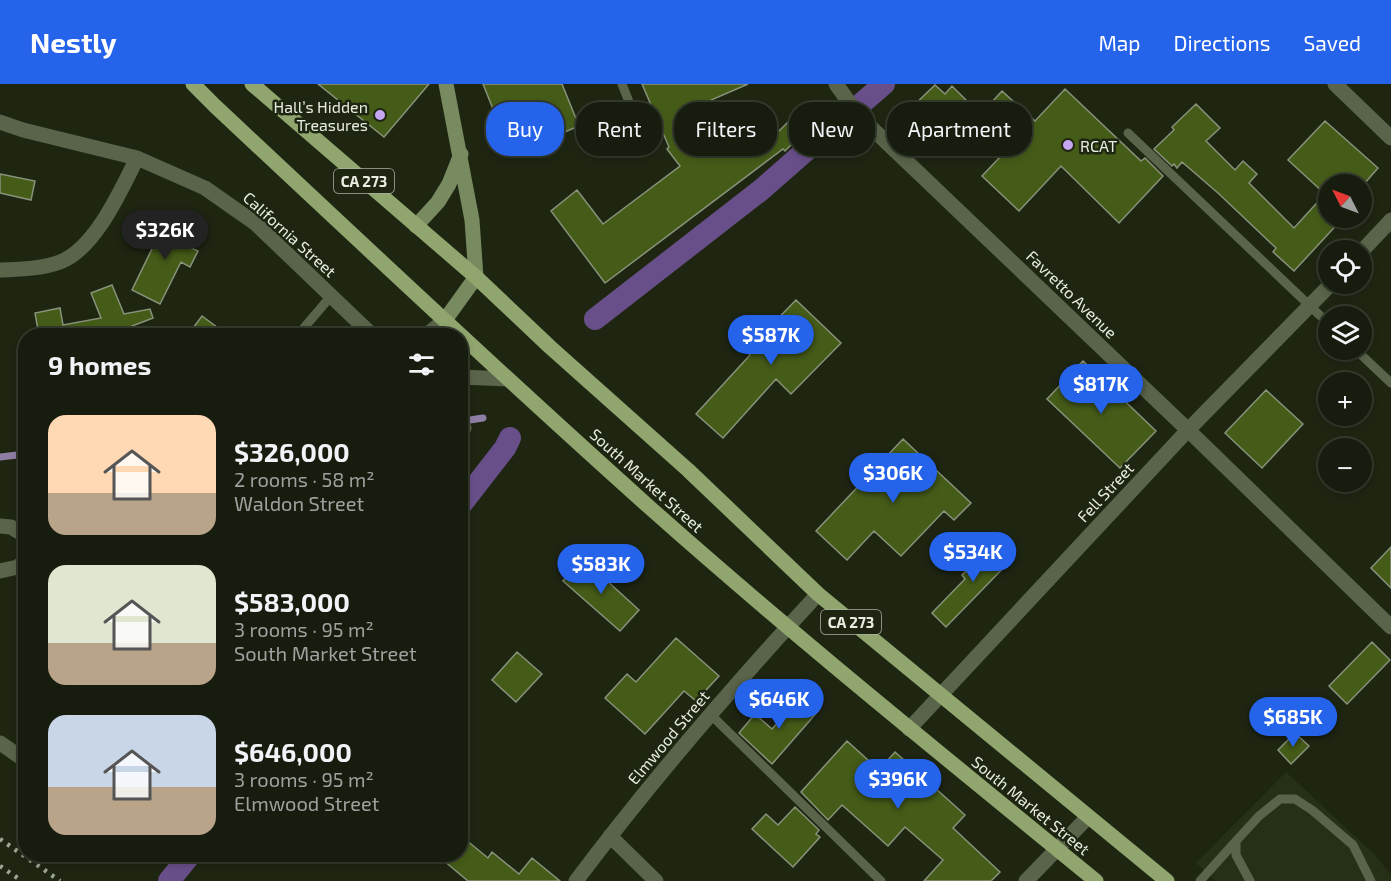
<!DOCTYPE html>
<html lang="en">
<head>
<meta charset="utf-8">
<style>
  :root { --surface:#161c0e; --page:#23291c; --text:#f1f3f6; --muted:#9ea19e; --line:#353a2e; --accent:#2563eb }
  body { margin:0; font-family:"Exo 2",sans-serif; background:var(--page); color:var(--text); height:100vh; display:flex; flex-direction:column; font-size:22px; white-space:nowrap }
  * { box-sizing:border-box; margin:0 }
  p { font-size:20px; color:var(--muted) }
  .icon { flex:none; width:33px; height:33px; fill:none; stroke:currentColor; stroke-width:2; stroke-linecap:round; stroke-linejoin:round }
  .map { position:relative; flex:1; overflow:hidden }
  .side { position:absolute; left:18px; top:244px; width:450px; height:534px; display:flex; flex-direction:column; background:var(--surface); border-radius:24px; box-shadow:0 3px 9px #0003,0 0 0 2px var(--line) }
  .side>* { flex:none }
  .guide { position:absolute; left:486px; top:18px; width:570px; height:54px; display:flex; gap:12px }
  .needle { width:39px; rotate:312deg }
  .controls { position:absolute; left:1318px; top:90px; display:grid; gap:12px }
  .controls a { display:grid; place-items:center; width:54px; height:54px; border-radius:50%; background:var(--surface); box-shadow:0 3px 9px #0003,0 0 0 2px var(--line); font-size:30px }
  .price { position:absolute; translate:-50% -51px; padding:0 14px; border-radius:21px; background:var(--accent); color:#fff; font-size:20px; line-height:39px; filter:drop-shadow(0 2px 3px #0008) }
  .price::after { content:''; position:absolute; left:50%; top:36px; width:18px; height:14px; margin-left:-9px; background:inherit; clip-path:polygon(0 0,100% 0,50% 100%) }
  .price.selected { background:#222; color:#fff }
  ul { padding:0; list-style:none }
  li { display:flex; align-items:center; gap:18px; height:150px; padding:0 30px }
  li span { display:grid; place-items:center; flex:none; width:168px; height:120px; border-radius:18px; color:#555 }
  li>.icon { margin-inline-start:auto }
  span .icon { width:72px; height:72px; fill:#fffc; stroke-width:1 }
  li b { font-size:26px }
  h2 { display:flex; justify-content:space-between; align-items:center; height:72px; padding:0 30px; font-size:26px }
  .pill { padding:0 21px; border-radius:24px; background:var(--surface); box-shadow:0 3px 9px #0003,0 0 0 2px var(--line); font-size:21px; line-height:54px }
  .pill.selected { background:var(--accent); color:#fff }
  header { display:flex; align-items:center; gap:36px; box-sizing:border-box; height:84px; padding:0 30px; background:var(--accent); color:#fff }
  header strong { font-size:28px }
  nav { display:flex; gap:33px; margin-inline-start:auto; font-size:21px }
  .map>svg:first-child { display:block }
  .built { fill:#263016 }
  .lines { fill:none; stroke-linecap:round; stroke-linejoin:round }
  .stream { stroke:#8f7ea4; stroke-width:7 }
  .canal { stroke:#694f8a; stroke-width:22 }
  .building { fill:#455c18; stroke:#88927b; stroke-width:1.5 }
  .lane { stroke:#59644a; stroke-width:9 }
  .street { stroke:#59644a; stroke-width:15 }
  .secondary { stroke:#788a5f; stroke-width:15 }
  .primary { stroke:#90a66e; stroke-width:15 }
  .rail { stroke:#9fa697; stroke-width:4.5; stroke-dasharray:3 6; stroke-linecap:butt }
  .poi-dot { fill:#c6a6f0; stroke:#1e2612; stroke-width:2 }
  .labels { text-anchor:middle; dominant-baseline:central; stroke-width:5; stroke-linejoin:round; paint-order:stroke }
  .shield { fill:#1e2612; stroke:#abb1a2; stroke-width:1.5 }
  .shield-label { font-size:15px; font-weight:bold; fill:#e7ede0 }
  .poi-label { font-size:16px; fill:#e7ede0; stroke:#1e2612; text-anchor:end }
  .street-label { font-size:16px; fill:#e7ede0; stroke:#1e2612 }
</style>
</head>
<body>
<header>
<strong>Nestly</strong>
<nav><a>Map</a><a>Directions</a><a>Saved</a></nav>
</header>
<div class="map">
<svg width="1391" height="797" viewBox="0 0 1391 797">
  <rect width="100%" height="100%" fill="#1e2612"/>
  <!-- built -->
  <path class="built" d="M1286 688 1376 772 1391 791V797H1216L1196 779Z"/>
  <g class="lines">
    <!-- stream -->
    <path class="stream" d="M470 336 483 334
      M0 373 26 370"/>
    <!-- canal -->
    <path class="canal" d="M862 19 884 0
      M595 235 761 106 842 35
      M460 422 505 364 510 354
      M169 797 190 771"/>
  </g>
  <!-- building -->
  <path class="building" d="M318 0H429L384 53Z
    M483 0H562L579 42 511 70Z
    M642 0H748L711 16 753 73 792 34 805 47 785 67 783 65 605 199 551 127 577 106 603 140 680 82 667 65 669 63Z
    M935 1 945 10 952 2 976 26 958 44 949 36 936 49 911 24Z
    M1065 5 1141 77 1145 74 1163 92 1119 139 1061 82 1019 127 982 92 1022 50 990 20 1002 7 1035 37Z
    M1196 20 1220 44 1206 57 1235 86 1243 77 1257 90 1249 99 1294 144 1325 110 1288 76 1325 37 1378 84 1364 100H1329V134H1343L1294 187 1273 168 1276 164 1218 109 1182 78 1177 84 1174 80 1172 82 1154 65 1174 46 1172 43Z
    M0 90 35 97 31 116 0 109Z
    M167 134 194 147 187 162 198 167 190 183 181 178 160 220 132 206Z
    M112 201 124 230 150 225 153 234 106 252H39L35 229 60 224 63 241 101 234 91 209Z
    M796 216 841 259 791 310 776 295 723 354 696 330 750 271 746 267Z
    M202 232 229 252H187Z
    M1083 277 1156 347 1120 384 1047 315Z
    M1266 306 1303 340 1262 384 1225 349Z
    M903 355 971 419 954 436 944 427 901 472 874 447 847 476 816 447Z
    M995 458 1012 475 946 543 932 529 965 495 962 491Z
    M1391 463V504L1371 484Z
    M583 475 639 526 620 547 563 497Z
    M676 554 719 592 696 617 684 607 645 650 605 614 627 590 636 598Z
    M1372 558 1390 576 1347 620 1329 602Z
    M517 568 542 590 516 618 492 596Z
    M802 611 819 626 772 680 739 649 755 630 772 645Z
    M1295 649 1309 662 1291 680 1278 666Z
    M847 657 879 686 895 668 965 731 953 744 1000 788 991 797H924L943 776 905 743 888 762 842 721 828 736 801 708Z
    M795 723 819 746 816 750 820 753 793 783 752 745 766 730 778 741Z
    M460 751 488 774 492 768 519 790 532 774 560 797H468L437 771H460Z"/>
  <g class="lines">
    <!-- lane -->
    <path class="lane" d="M622 0 633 28
      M1128 49 1329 240
      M297 252 331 212
      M1356 266 1391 299
      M710 630 881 797
      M1200 797 1236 757
      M1250 797 1236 771V757L1259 732 1280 715H1295L1312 726 1353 761 1371 797"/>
    <!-- street -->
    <path class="street" d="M836 0 859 32 1188 346 1391 543
      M1335 0 1391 54
      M0 38 23 46 137 74 205 104 255 139 373 252
      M1362 167 1391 136
      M0 186C20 185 41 185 60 178 95 165 121 106 137 74
      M425 252 445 236
      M460 293 508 295
      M460 334 464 344 460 351
      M0 442 11 443 26 452
      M0 487 18 483 26 475
      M909 645 1188 346 1331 200
      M0 659 26 677
      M610 752 656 797
      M576 797C651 697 733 602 818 510
      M1026 797 1088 733"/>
    <!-- secondary -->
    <path class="secondary" d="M416 142 438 118 449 100 461 70
      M445 236 476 193 472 136 446 0"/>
    <!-- primary -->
    <path class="primary" d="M193 0 215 22C358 156 502 291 648 422 794 552 946 674 1096 797
      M252 0 476 193 550 263 688 386 818 510 1167 797"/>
    <!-- rail -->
    <path class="rail" d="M0 755 60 797
      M0 782 22 797"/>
  </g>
  <!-- markers -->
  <g class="poi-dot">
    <circle cx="380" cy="31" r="6"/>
    <circle cx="1068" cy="61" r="6"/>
  </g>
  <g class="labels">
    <!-- shield labels -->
    <g class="shield">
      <rect x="334" y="85" width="60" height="24" rx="4.5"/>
      <rect x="821" y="526" width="60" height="24" rx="4.5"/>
    </g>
    <g class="shield-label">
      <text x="364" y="97">CA 273</text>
      <text x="851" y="538">CA 273</text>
    </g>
    <!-- poi labels -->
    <g class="poi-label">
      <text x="368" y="22">Hall’s Hidden<tspan x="368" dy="18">Treasures</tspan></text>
      <text x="1080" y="61" text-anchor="start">RCAT</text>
    </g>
    <!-- street labels -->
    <g class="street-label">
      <text transform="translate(290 150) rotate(42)">California Street</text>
      <text transform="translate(1072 210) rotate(44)">Favretto Avenue</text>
      <text transform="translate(647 396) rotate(42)">South Market Street</text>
      <text transform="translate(1105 408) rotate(-47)">Fell Street</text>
      <text transform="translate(668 653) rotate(-50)">Elmwood Street</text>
      <text transform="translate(1031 721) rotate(39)">South Market Street</text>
    </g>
  </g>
</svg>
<div class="controls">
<a><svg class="needle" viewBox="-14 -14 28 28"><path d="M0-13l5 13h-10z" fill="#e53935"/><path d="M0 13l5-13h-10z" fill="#9ea19e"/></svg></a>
<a><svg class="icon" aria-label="locate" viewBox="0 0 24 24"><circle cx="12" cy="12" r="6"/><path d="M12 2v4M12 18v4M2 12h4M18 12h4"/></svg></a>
<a><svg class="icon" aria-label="layers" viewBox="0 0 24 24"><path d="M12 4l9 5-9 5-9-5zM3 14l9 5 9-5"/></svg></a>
<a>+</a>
<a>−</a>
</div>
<b class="price selected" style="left:165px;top:177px">$326K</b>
<b class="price" style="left:771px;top:282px">$587K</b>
<b class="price" style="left:1101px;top:331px">$817K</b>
<b class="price" style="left:893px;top:420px">$306K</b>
<b class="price" style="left:973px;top:499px">$534K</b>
<b class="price" style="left:601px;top:511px">$583K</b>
<b class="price" style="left:779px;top:646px">$646K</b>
<b class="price" style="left:1293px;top:664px">$685K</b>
<b class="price" style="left:898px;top:726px">$396K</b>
<div class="guide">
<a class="pill selected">Buy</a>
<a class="pill">Rent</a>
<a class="pill">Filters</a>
<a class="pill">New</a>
<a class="pill">Apartment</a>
</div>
<section class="side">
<h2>9 homes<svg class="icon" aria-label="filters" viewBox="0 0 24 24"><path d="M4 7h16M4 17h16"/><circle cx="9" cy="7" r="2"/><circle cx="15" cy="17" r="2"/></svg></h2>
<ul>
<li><span style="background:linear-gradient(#ffd9b3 65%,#b9a48a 0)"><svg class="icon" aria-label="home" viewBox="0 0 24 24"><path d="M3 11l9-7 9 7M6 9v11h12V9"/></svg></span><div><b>$326,000</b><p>2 rooms · 58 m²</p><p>Waldon Street</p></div></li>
<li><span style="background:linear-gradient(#dfe7d0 65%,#b9a48a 0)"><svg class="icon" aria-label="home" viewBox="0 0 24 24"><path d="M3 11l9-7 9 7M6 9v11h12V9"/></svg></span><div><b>$583,000</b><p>3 rooms · 95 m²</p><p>South Market Street</p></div></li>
<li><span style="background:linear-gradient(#c9d6e8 60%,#b9a48a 0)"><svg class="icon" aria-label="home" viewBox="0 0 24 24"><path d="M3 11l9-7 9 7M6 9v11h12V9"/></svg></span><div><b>$646,000</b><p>3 rooms · 95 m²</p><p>Elmwood Street</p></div></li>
</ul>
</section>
</div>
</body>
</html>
